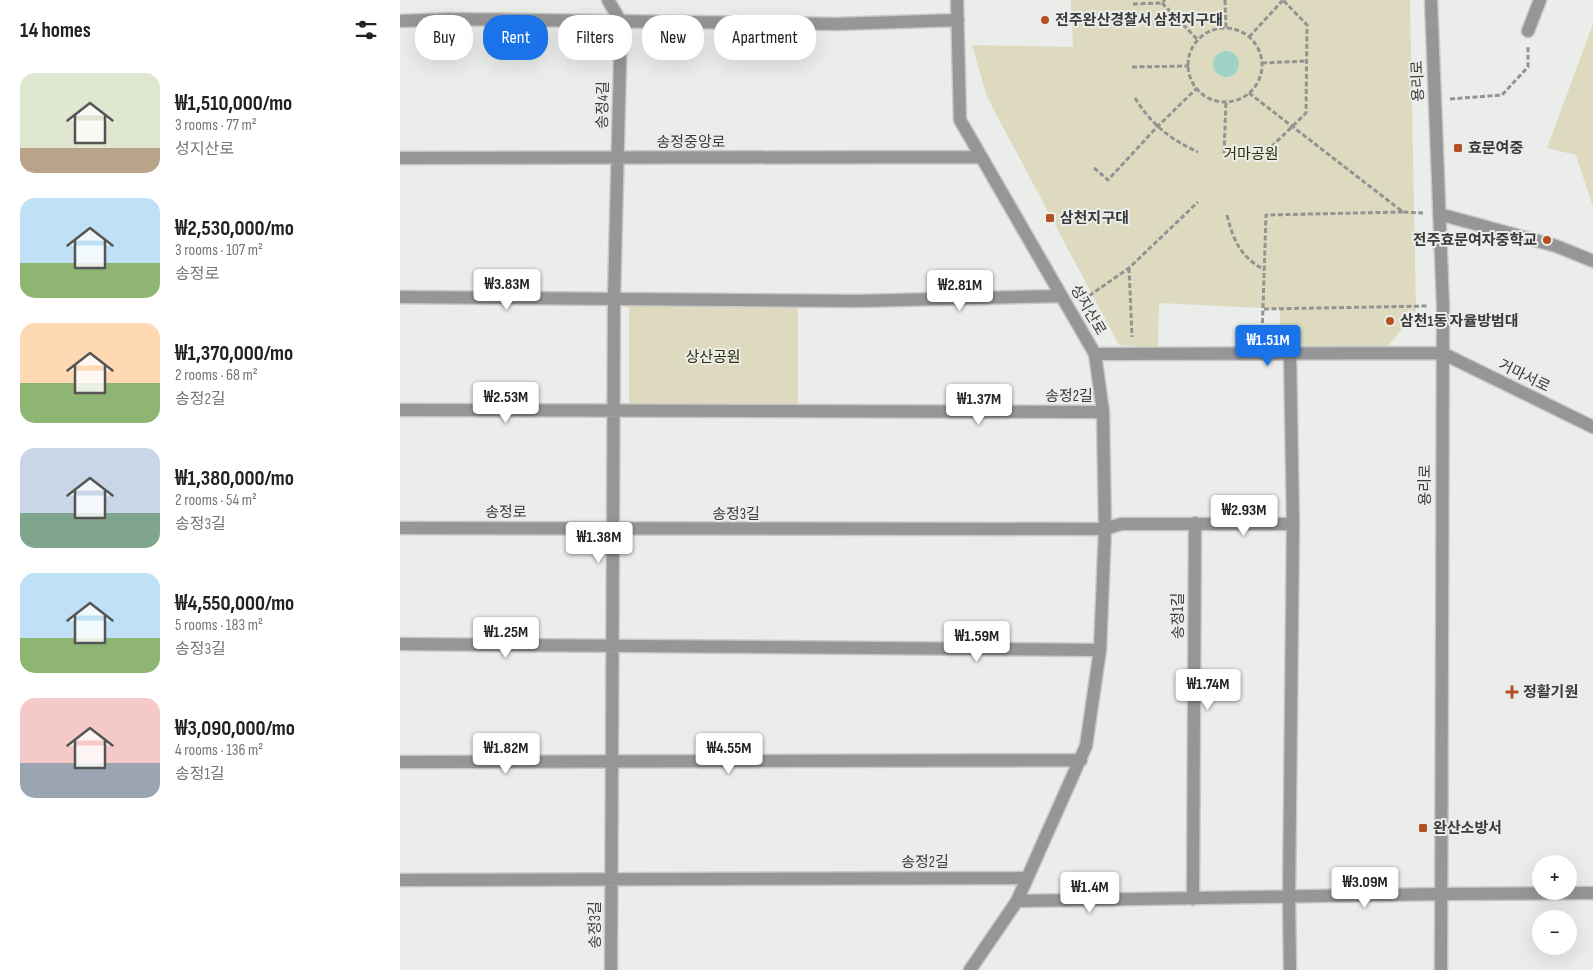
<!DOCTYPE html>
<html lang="en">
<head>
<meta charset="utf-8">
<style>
  :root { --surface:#fff; --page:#f6f6f6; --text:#222; --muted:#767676; --accent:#1a73e8 }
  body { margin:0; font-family:"Sofia Sans Condensed","Noto Sans KR",sans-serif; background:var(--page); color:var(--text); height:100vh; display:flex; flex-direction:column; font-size:19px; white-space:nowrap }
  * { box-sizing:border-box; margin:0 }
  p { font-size:16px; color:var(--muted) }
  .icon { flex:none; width:28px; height:28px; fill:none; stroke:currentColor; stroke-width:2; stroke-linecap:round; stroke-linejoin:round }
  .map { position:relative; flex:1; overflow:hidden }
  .sheet { display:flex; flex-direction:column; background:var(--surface); width:400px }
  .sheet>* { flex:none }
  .hud { position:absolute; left:15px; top:15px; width:475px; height:45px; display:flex; gap:10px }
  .buttons { position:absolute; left:1132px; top:855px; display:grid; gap:10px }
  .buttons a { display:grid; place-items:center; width:45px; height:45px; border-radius:50%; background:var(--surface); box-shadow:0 5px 20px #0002; font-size:25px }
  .price { position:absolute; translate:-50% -42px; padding:0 11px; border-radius:5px; background:#fff; color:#222; font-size:16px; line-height:32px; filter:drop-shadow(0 1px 2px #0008) }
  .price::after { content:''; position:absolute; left:50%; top:30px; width:15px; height:11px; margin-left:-8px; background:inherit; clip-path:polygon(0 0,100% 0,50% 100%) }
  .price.current { background:var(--accent); color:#fff }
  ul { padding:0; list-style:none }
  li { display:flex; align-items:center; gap:15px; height:125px; padding:0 20px }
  li span { display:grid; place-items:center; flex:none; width:140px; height:100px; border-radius:15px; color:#555 }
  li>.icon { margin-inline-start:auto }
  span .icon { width:60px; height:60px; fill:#fffc; stroke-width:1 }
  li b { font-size:21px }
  h2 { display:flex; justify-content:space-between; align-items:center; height:60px; padding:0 20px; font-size:21px }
  .pill { padding:0 18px; border-radius:20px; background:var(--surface); box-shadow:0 5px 20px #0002; font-size:18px; line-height:45px }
  .pill.current { background:var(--accent); color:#fff }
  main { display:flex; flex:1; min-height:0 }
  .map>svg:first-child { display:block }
  .green { fill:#dedac0 }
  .water { fill:#a0d3c6 }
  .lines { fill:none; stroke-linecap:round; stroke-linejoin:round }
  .minor-casing { stroke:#c7c9c6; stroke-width:15 }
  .path { stroke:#929491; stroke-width:3; stroke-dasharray:5 2.5; stroke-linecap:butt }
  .minor { stroke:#959695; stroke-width:12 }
  .poi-dot { fill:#b54f24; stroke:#eaede9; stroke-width:2 }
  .labels { text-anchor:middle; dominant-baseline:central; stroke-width:4; stroke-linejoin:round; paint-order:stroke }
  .poi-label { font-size:15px; font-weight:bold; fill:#3a3b3a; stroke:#eaede9; text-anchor:start }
  .street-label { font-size:15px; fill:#3a3b3a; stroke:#eaede9 }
  .park-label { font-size:15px; fill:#312c09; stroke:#eaede9 }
</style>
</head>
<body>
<main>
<section class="sheet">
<h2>14 homes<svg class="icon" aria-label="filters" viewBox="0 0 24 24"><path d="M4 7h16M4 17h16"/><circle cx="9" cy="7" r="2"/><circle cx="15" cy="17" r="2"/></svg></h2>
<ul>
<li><span style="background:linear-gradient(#dfe7d0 75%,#b9a48a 0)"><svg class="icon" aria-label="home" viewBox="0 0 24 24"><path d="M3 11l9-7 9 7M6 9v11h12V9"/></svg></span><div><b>₩1,510,000/mo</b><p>3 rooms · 77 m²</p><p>성지산로</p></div></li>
<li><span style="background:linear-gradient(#bfe0f5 65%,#8fb573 0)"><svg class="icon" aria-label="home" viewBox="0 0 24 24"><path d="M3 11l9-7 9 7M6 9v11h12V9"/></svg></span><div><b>₩2,530,000/mo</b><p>3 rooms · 107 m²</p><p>송정로</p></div></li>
<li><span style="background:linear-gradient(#ffd9b3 60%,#8fb573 0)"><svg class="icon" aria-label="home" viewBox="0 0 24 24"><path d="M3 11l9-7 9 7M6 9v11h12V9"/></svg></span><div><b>₩1,370,000/mo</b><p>2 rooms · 68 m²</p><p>송정2길</p></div></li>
<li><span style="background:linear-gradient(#c9d6e8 65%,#7fa58c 0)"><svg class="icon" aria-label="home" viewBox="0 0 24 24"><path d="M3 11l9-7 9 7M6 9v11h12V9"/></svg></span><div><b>₩1,380,000/mo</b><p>2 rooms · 54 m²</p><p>송정3길</p></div></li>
<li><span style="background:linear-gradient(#bfe0f5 65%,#8fb573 0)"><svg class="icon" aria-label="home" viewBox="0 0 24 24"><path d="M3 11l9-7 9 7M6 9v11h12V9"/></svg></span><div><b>₩4,550,000/mo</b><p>5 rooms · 183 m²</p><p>송정3길</p></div></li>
<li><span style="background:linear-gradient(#f6c9c9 65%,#9aa5b1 0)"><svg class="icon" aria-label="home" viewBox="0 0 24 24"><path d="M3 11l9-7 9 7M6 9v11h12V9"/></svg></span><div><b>₩3,090,000/mo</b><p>4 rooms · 136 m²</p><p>송정1길</p></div></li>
</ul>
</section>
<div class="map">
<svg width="1193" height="970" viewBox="0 0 1193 970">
  <rect width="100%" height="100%" fill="#eaede9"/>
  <!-- green -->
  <path class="green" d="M671 0H1010L1016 311 982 354 880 348V309L759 303 758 348 719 345 587 97 572 45 673 47Z
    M1193 24V207L1176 155 1147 148Z
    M229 306H398V408H229Z"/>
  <!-- water -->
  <path class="water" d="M813 64a13 13 0 1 1 26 0a13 13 0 1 1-26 0Z"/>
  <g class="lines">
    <!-- minor casing -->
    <g class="minor-casing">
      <path id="minor" d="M208 0 221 22 214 298 211 970
        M557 0 560 120 695 354 703 412 705 529 700 650 686 746 617 901 570 970
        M1031 0 1043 306 1041 970
        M0 21 49 19 437 24 558 20
        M1128 31 1140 0
        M0 158 581 157
        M1039 214 1156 246 1193 261
        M0 297 458 301 661 296
        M695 354 1042 353 1193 427
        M0 410 703 412
        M0 528 705 529 721 524H893
        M0 644 700 650
        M0 762 681 760
        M0 880 627 878
        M793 899 795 523
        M617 901 1041 894 1193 893
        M890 970 889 897 893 524 890 354"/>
    </g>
    <!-- path -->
    <path class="path" d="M825 0 826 28
      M762 3 798 40
      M733 4 762 3 765 0
      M788 65a37 37 0 1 1 74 0a37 37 0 1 1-74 0Z
      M849 37 883 0
      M862 63 906 61
      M732 67 789 66
      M849 93 1003 212 1023 213
      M735 98C751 124 771 140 798 152
      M1050 99 1102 95 1128 67V47
      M866 152 906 113 907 25 883 0
      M824 153 826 102
      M694 168 708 180 757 127 797 88
      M827 215C833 240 841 258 865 270
      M729 268 732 337
      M683 300 729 268 798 202
      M864 309 1028 306
      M862 338 866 215 1003 212"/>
    <!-- minor -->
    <use href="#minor" class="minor"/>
  </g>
  <!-- markers -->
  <g class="poi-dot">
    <circle cx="645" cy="20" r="5"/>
    <rect x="1053" y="143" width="10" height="10" rx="2.5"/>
    <rect x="645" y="213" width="10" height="10" rx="2.5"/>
    <circle cx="1147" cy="240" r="5"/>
    <circle cx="990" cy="321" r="5"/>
    <path d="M1109.5 684.5h5v5h5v5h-5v5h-5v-5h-5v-5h5z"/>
    <rect x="1018" y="823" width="10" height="10" rx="2.5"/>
  </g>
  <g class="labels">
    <!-- poi labels -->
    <g class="poi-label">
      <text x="655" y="20">전주완산경찰서 삼천지구대</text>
      <text x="1068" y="148">효문여중</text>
      <text x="660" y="218">삼천지구대</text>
      <text x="1137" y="240" text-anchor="end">전주효문여자중학교</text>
      <text x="1000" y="321">삼천1동 자율방범대</text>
      <text x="1123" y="692">정활기원</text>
      <text x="1033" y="828">완산소방서</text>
    </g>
    <!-- street labels -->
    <g class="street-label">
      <text transform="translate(1018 81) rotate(-92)">용리로</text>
      <text transform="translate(203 105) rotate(-89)">송정4길</text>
      <text x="291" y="142">송정중앙로</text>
      <text transform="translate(688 310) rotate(60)">성지산로</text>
      <text transform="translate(1124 376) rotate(26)">거마서로</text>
      <text x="669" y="396">송정2길</text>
      <text transform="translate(1025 485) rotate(-90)">용리로</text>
      <text x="106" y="512">송정로</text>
      <text x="336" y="514">송정3길</text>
      <text transform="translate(778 616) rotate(-90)">송정1길</text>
      <text x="525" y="862">송정2길</text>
      <text transform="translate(195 925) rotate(-90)">송정3길</text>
    </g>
    <!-- park labels -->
    <g class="park-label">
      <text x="851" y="154">거마공원</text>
      <text x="313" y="357">상산공원</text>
    </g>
  </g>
</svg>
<div class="buttons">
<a>+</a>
<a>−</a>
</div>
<b class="price" style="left:107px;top:311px">₩3.83M</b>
<b class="price" style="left:560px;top:312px">₩2.81M</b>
<b class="price current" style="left:868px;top:367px">₩1.51M</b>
<b class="price" style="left:106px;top:424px">₩2.53M</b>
<b class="price" style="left:579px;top:426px">₩1.37M</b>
<b class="price" style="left:844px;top:537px">₩2.93M</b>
<b class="price" style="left:199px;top:564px">₩1.38M</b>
<b class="price" style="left:106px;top:659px">₩1.25M</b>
<b class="price" style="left:577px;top:663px">₩1.59M</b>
<b class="price" style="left:808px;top:711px">₩1.74M</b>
<b class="price" style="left:106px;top:775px">₩1.82M</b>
<b class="price" style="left:329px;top:775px">₩4.55M</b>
<b class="price" style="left:965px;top:909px">₩3.09M</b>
<b class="price" style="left:690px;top:914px">₩1.4M</b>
<div class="hud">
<a class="pill">Buy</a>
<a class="pill current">Rent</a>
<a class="pill">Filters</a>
<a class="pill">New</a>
<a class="pill">Apartment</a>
</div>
</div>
</main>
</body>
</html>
